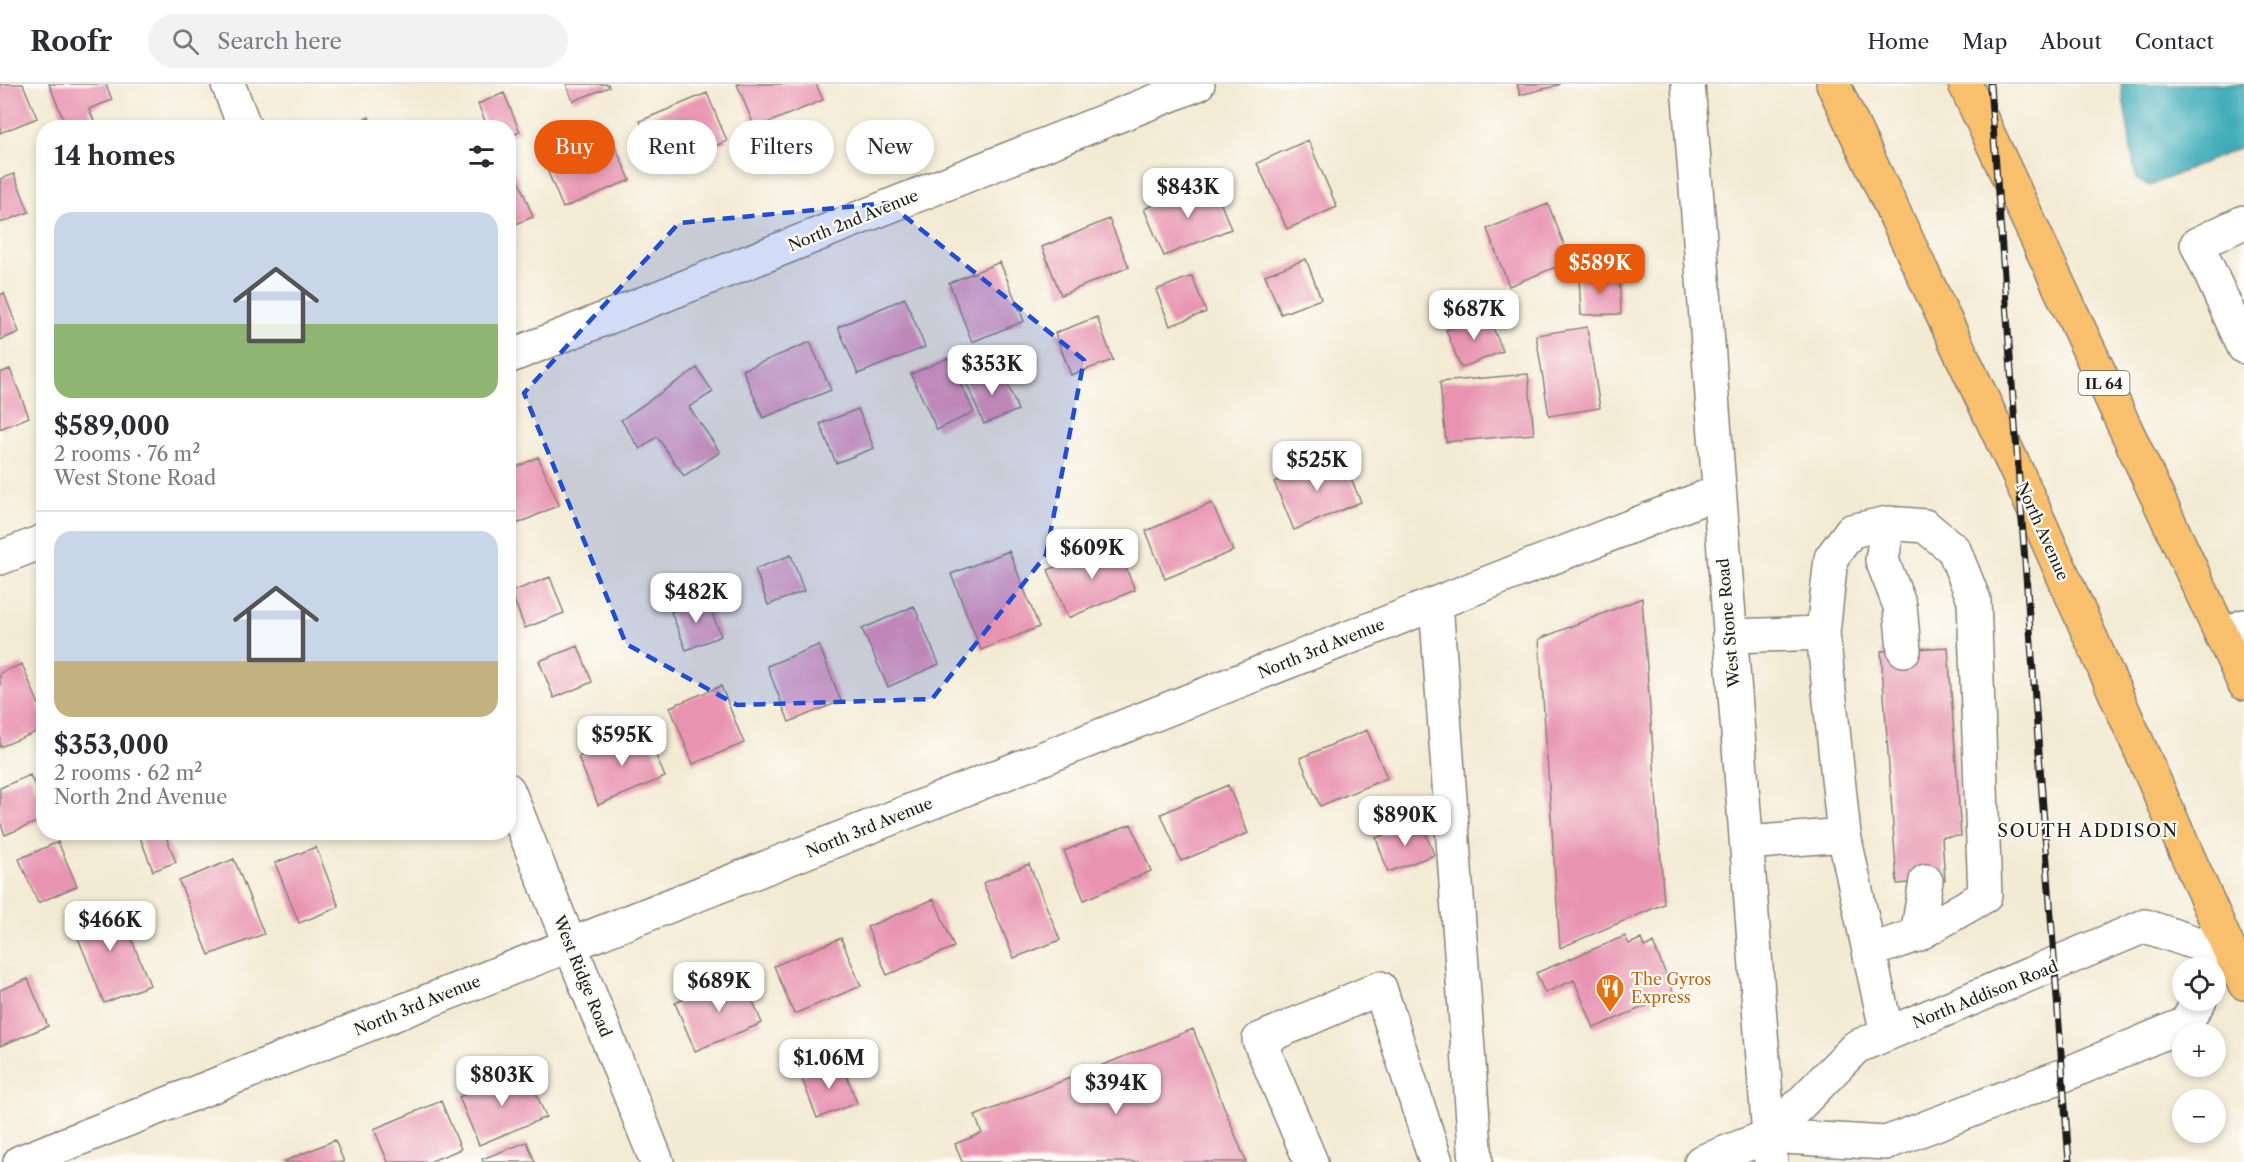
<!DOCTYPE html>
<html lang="en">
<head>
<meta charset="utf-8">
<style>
  :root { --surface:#fff; --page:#f2f2f3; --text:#2b2b33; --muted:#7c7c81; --line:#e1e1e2; --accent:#ea580c }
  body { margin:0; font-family:"Libre Caslon Text",serif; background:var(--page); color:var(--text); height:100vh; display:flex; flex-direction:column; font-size:22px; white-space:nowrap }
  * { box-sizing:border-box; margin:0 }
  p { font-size:20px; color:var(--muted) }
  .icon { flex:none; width:33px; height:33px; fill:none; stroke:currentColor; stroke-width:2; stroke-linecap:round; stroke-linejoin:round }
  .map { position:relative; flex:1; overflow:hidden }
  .drawer { position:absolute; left:36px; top:36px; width:480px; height:720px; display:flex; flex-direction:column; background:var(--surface); border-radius:24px; box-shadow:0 3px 9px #0003 }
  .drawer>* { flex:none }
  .hud { position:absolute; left:534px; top:36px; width:570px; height:54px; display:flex; gap:12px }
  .controls { position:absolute; left:2172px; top:873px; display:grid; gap:12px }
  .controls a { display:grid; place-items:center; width:54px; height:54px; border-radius:50%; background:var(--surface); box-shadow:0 3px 9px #0003; font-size:30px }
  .price { position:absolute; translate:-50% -51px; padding:0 14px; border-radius:12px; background:#fff; color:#222; font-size:20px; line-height:39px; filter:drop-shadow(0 2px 3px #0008) }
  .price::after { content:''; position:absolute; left:50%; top:36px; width:18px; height:14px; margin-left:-9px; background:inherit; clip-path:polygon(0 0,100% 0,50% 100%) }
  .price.current { background:var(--accent); color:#fff }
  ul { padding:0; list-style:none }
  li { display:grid; align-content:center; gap:12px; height:318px; padding:0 18px }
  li+li { border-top:2px solid var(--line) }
  li span { display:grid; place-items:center; height:186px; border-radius:18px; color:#555 }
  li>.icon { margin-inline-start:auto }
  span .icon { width:108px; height:108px; fill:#fffc; stroke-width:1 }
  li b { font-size:26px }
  h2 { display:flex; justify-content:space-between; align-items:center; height:72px; padding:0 18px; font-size:26px }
  .tag { padding:0 21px; border-radius:27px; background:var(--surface); box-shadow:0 3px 9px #0003; font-size:21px; line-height:54px }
  .tag.current { background:var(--accent); color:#fff }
  header { display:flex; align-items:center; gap:36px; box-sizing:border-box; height:84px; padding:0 30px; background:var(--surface); border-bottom:2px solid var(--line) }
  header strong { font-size:28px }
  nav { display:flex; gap:33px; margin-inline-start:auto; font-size:21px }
  .search { width:420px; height:54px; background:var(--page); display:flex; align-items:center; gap:15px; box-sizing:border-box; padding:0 21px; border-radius:33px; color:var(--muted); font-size:22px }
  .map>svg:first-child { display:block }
  .water { fill:#3cacb8; stroke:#2c646a; stroke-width:1.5 }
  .building { fill:#e894b1 }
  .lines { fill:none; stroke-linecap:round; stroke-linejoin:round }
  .minor-casing { stroke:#888378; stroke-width:36 }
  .major-casing { stroke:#888378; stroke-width:36 }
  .minor { stroke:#fff; stroke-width:33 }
  .major { stroke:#f8bf6c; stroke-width:33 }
  .rail-casing { stroke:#1c1c1c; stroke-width:7 }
  .rail { stroke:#fdfcf7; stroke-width:4.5; stroke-dasharray:14; stroke-linecap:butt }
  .marked { fill:#1d4ed8; fill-opacity:0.2; stroke:#1d4ed8; stroke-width:4.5; stroke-dasharray:12 8; stroke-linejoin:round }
  .labels { text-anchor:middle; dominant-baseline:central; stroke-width:4.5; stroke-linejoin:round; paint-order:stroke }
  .shield { fill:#fdfcf7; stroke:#605f5e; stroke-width:1.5 }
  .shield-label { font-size:15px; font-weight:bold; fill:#1c1c1c }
  .street-label { font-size:16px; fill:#1c1c1c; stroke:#fdfcf7 }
  .food-label { font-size:16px; fill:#c56008; stroke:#fdfcf7; text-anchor:start }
  .neighbourhood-label { font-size:18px; letter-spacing:1.5px; fill:#1c1c1c; stroke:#fdfcf7 }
</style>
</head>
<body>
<header>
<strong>Roofr</strong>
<div class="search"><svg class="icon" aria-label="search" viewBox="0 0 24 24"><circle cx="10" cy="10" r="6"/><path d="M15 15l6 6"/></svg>Search here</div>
<nav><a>Home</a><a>Map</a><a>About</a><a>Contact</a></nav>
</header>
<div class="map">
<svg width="2244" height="1078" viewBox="0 0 2244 1078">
  <rect width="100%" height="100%" fill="#fdfcf7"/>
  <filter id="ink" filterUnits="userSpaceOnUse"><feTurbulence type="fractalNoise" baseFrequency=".0167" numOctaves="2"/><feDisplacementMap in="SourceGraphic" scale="12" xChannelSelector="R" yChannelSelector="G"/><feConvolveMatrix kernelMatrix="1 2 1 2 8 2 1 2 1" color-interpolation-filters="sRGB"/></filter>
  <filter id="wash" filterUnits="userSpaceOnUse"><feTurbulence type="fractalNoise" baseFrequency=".008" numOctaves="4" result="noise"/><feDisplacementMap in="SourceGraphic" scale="24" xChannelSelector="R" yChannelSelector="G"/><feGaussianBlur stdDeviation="1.35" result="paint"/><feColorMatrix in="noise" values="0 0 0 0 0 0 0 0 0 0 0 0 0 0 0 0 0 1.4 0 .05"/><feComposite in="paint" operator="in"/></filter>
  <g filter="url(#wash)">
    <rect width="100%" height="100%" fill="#f3ead3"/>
    <!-- water -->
    <path class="water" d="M2121 0H2244V62L2149 102 2136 95Z"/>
    <g id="blocks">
      <!-- building -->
      <path class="building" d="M0 0H23L37 34 0 49Z
        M49 0H106L112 16 89 25 97 44H67Z
        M566 0H608L609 3 573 17Z
        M737 0H816L823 16 755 44Z
        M1517 0H1559V1L1520 11Z
        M504 9 520 48 508 53V44H488L478 20Z
        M707 9 727 57 660 85 640 37Z
        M369 33 372 44H344V43Z
        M609 48 630 96 563 124 543 76Z
        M1308 56 1337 123 1287 145 1257 79Z
        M514 85 533 133 508 143V87Z
        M14 90 29 128 0 139V95Z
        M1212 97 1231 145 1164 172 1144 125Z
        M1548 120 1571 177 1509 202 1487 145Z
        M1109 135 1129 183 1061 211 1042 163Z
        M1306 175 1321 215 1281 230 1265 191Z
        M1000 178 1024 237 972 258 949 199Z
        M1619 191 1621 230 1581 231 1579 193Z
        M1192 192 1206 228 1170 242 1156 206Z
        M4 209 19 248 0 256V211Z
        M905 214 925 263 858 290 838 243Z
        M1487 230 1503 267 1461 284 1446 246Z
        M1097 233 1113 276 1071 291 1055 249Z
        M1587 243 1600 324 1549 332 1536 251Z
        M810 258 831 306 763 334 743 286Z
        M948 274 974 328 937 346 911 290Z
        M697 284 713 308 689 323 720 368 684 392 657 353 640 365 621 336Z
        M1001 284 1018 326 984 340 966 298Z
        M10 285 29 333 0 345V289Z
        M1528 290 1534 350 1446 358 1440 298Z
        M858 325 874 364 836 379 820 340Z
        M1341 371 1361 418 1294 446 1274 398Z
        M538 373 559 421 508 444V387Z
        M1212 419 1233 467 1165 495 1146 447Z
        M1115 458 1135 506 1068 534 1048 486Z
        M1009 467 1039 543 981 566 951 490Z
        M791 471 804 507 768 521 755 485Z
        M550 493 564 529 525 544 511 508Z
        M706 514 721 552 686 566 671 528Z
        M1642 514 1664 820 1560 864 1539 555Z
        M914 522 939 580 888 603 862 545Z
        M819 561 841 617 789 638 767 582Z
        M578 562 592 598 554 614 539 577Z
        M1948 563 1961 752 1942 753 1945 796 1897 800 1881 567Z
        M22 580 44 633V645L0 663V589Z
        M721 602 744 659 693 680 670 623Z
        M645 645 665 693 598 721 578 673Z
        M1367 646 1387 694 1320 722 1300 674Z
        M30 691 44 724V735L5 751 0 738V704Z
        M1228 701 1248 749 1181 777 1161 730Z
        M1421 737 1434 771 1388 788 1376 754Z
        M1131 740 1151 787 1084 816 1064 767Z
        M138 748H164L176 778 153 787Z
        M58 758 77 802 38 819 19 775Z
        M316 763 339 823 299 839 275 779Z
        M234 775 264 850 209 871 179 797Z
        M1029 780 1060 856 1014 874 983 799Z
        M934 815 954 863 887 891 867 843Z
        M116 817 150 901 104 919 71 836Z
        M1625 852 1629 860 1641 855 1644 863 1653 859 1674 910 1594 944 1574 896 1545 909 1536 889Z
        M841 854 861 902 794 930 774 882Z
        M742 891 762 939 695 967 675 919Z
        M28 895 48 942 0 962V906Z
        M1193 945 1246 1078H962L955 1060 982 1049 975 1032Z
        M841 977 857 1019 817 1034 801 992Z
        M526 985 546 1033 479 1061 459 1013Z
        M441 1017 461 1065 429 1078H388L374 1045Z
        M335 1056 344 1078H283Z
        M527 1058 535 1078H483L482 1075Z"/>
    </g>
  </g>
  <g filter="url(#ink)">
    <use href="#blocks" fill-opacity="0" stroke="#888378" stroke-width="1.5"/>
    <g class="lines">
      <!-- minor casing -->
      <g class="minor-casing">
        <path id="minor" d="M228 0 245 44
          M1688 0 1771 1078
          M2244 138 2197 160 2244 263
          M508 273 1198 0
          M1888 439 1882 476 1900 522 1904 566
          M0 474 44 457
          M1436 519 1476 1078
          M1729 552 1823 549
          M2222 552 2244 542
          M508 706 657 1078
          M1747 759 1844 751
          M1917 851 1926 797
          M1869 867 1917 851 1985 812
          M1887 950 1844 751 1823 549 1831 474 1851 447 1888 439 1925 442 1954 466 1974 516 1985 812
          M1769 1052 1856 963 2145 842 2231 871
          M20 1078 1718 408
          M1311 1078 1259 956 1380 904 1436 1078
          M1701 1078 1769 1052 1886 1059 2064 991 2185 940 2200 916"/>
      </g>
      <!-- major casing -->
      <g class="major-casing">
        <path id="major" d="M1833 0 2018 390 2244 899
          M1965 0 2244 599"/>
      </g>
      <!-- minor -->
      <use href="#minor" class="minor"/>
      <!-- major -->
      <use href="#major" class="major"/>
      <!-- rail casing -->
      <g class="rail-casing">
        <path id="rail" d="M1990 0 2069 1078"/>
      </g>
      <!-- rail -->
      <use href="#rail" class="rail"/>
    </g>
  </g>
  <!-- marked area -->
  <path class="marked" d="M888 119 1084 276 1046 471 932 615 737 621 626 560 524 309 679 139Z"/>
  <!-- icons -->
  <defs>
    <g id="restaurant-pin" transform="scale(1.5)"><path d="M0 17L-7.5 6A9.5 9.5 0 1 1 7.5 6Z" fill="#e8710a" stroke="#fdfcf7"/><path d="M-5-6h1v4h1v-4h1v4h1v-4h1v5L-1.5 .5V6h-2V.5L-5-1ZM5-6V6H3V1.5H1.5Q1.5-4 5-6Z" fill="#fff"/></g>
  </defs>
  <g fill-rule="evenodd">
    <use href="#restaurant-pin" x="1610" y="904"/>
  </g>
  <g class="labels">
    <!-- shield labels -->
    <rect class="shield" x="2078.5" y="287" width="51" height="24" rx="4.5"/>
    <g class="shield-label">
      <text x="2104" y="299">IL 64</text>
    </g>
    <!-- street labels -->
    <g class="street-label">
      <text transform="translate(853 136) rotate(-22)">North 2nd Avenue</text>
      <text transform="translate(2043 447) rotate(66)">North Avenue</text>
      <text transform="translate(1728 539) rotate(-95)">West Stone Road</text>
      <text transform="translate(1321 564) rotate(-22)">North 3rd Avenue</text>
      <text transform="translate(869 743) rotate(-22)">North 3rd Avenue</text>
      <text transform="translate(583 892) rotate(68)">West Ridge Road</text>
      <text transform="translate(1985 910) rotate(-22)">North Addison Road</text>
      <text transform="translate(417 921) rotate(-22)">North 3rd Avenue</text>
    </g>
    <!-- food labels -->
    <g class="food-label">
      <text x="1631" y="895">The Gyros<tspan x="1631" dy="18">Express</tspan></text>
    </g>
    <!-- neighbourhood labels -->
    <g class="neighbourhood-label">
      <text x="2088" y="747">SOUTH ADDISON</text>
    </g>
  </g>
</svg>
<div class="controls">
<a><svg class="icon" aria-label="locate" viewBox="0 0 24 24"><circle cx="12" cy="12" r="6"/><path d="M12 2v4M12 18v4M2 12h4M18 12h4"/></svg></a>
<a>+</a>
<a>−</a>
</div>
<b class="price" style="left:1188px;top:135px">$843K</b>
<b class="price current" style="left:1600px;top:211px">$589K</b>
<b class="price" style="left:1474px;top:257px">$687K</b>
<b class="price" style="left:992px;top:312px">$353K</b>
<b class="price" style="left:1317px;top:408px">$525K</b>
<b class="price" style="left:1092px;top:496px">$609K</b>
<b class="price" style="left:696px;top:540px">$482K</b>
<b class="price" style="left:622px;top:683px">$595K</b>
<b class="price" style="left:1405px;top:763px">$890K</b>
<b class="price" style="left:110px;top:868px">$466K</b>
<b class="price" style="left:719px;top:929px">$689K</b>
<b class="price" style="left:829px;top:1006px">$1.06M</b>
<b class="price" style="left:502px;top:1023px">$803K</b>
<b class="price" style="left:1116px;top:1031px">$394K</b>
<div class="hud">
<a class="tag current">Buy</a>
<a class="tag">Rent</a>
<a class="tag">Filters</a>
<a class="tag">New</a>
</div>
<section class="drawer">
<h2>14 homes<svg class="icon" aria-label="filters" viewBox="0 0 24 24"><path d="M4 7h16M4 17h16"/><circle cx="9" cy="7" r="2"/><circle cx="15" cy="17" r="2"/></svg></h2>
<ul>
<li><span style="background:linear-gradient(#c9d6e8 60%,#8fb573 0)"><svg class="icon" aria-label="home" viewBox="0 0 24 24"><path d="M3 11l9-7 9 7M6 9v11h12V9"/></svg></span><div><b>$589,000</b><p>2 rooms · 76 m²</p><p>West Stone Road</p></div></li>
<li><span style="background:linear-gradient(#c9d6e8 70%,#c2b280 0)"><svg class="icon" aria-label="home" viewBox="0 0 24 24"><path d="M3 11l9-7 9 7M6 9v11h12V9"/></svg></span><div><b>$353,000</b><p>2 rooms · 62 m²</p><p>North 2nd Avenue</p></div></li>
</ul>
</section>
</div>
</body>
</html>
